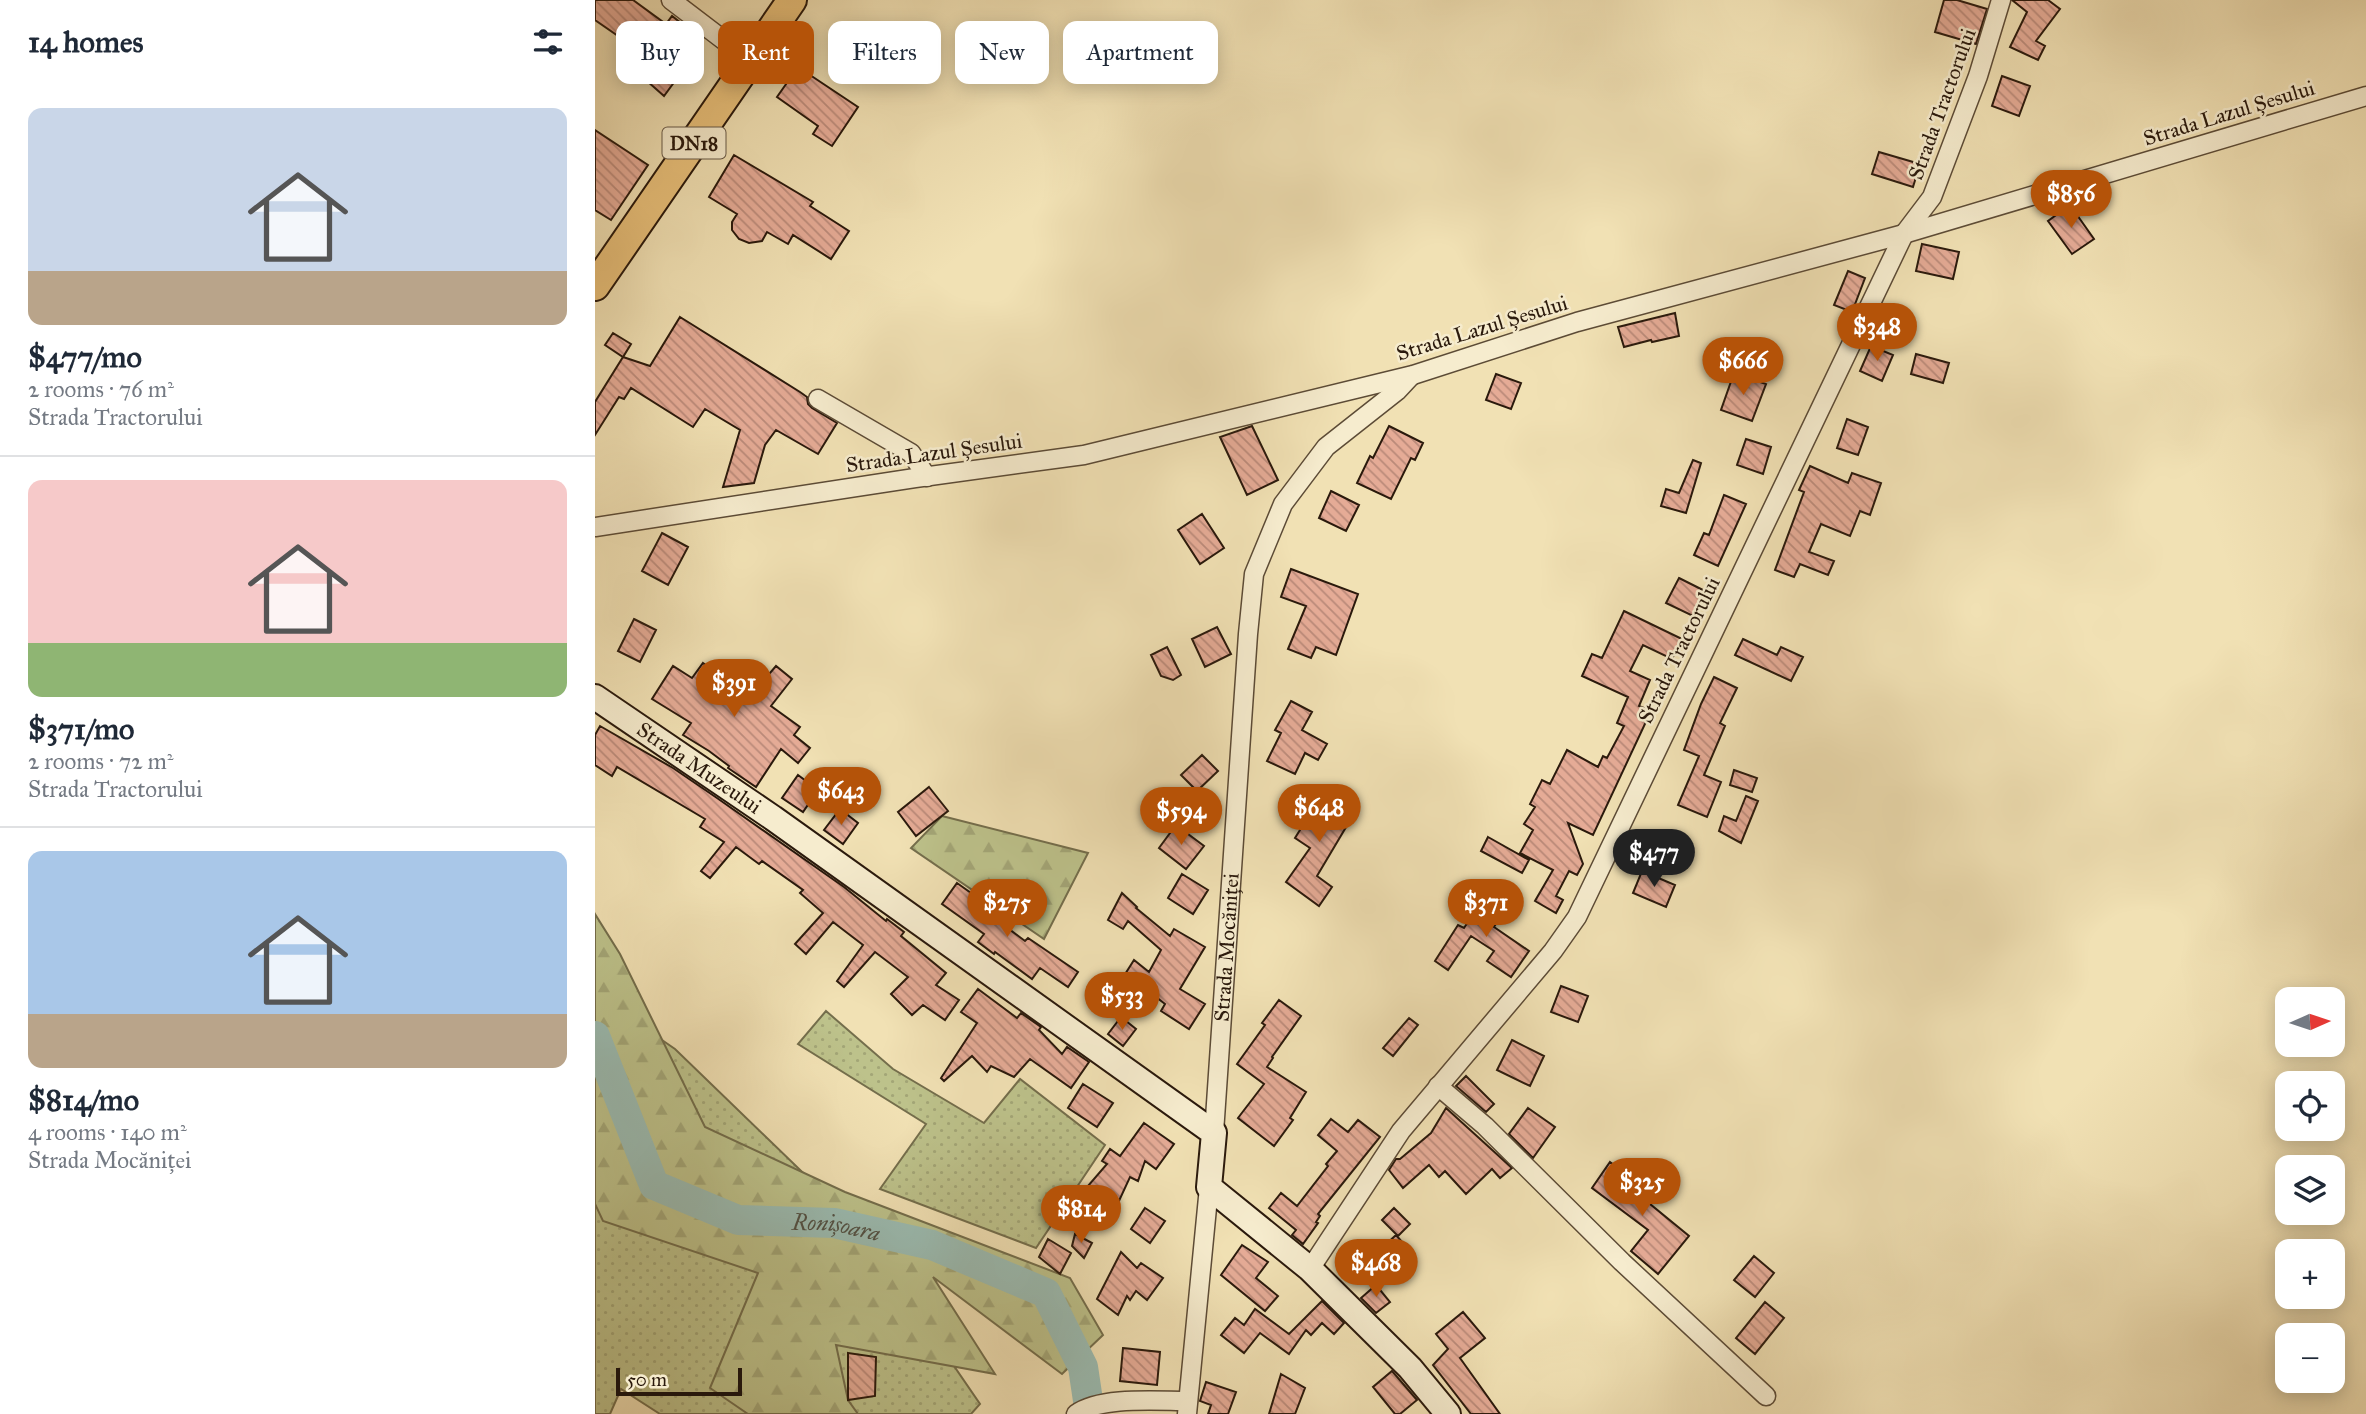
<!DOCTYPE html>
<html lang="en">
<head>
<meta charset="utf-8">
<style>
  :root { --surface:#fff; --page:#f2f2f3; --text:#1f2937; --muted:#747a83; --line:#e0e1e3; --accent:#b45309 }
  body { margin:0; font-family:"IM FELL Great Primer",serif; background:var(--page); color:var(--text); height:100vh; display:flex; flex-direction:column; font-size:26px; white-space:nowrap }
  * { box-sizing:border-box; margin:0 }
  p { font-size:23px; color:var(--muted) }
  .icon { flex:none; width:38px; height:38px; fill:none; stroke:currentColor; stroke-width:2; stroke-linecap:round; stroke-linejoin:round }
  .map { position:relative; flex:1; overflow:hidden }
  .drawer { display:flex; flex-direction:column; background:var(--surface); width:595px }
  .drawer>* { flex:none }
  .hud { position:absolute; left:21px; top:21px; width:665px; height:63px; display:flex; gap:14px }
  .needle { width:46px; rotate:87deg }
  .fabs { position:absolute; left:1680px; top:987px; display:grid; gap:14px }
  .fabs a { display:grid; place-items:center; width:70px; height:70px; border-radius:14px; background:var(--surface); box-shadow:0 4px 18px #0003; font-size:35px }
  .scale { position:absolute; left:21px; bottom:18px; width:126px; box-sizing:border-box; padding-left:7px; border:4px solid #2a190c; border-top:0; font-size:19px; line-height:24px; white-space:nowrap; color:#2a190c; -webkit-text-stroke:5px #f6ecce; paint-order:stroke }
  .price { position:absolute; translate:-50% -60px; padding:0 16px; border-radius:24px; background:var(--accent); color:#fff; font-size:23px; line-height:46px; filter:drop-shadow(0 2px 4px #0008) }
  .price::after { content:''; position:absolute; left:50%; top:42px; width:21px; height:16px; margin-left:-10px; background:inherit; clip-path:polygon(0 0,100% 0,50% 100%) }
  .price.active { background:#222; color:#fff }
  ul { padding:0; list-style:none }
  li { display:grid; align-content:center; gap:14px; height:371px; padding:0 28px }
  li+li { border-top:2px solid var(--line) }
  li span { display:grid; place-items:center; height:217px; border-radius:14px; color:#555 }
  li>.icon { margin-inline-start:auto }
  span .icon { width:126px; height:126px; fill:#fffc; stroke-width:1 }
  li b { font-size:30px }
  h2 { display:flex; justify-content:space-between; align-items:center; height:84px; padding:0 28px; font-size:30px }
  .tag { padding:0 24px; border-radius:14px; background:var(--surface); box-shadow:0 4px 18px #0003; font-size:24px; line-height:63px }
  .tag.active { background:var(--accent); color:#fff }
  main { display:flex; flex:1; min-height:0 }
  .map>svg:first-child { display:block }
  .grass { fill:url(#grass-dots); stroke:#746e4c; stroke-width:2 }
  .forest { fill:url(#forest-firs); stroke:#746e4c; stroke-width:2 }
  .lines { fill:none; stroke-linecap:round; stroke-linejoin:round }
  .river { stroke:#9bbcb2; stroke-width:30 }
  .building { fill:url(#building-back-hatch); stroke:#2a190c; stroke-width:2 }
  .street-casing { stroke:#5c4b36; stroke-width:21 }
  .secondary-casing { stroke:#2a190c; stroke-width:28 }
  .primary-casing { stroke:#2a190c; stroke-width:32 }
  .street { stroke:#f6ecce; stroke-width:18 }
  .secondary { stroke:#f6ecce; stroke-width:24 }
  .primary { stroke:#e8c07a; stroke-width:28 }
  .labels { text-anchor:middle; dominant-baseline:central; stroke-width:5; stroke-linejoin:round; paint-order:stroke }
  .shield { fill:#f6ecce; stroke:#675846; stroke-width:2 }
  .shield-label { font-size:19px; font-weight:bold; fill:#2a190c }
  .street-label { font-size:21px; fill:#2a190c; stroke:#f6ecce }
  .water-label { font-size:23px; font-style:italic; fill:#525246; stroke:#f6ecce }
</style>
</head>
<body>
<main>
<section class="drawer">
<h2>14 homes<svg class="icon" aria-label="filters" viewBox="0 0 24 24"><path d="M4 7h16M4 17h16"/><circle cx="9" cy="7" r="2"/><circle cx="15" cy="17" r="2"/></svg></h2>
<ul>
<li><span style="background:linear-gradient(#c9d6e8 75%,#b9a48a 0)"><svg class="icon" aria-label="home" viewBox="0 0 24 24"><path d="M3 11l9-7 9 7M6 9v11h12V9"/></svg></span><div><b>$477/mo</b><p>2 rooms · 76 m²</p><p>Strada Tractorului</p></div></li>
<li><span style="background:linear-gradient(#f6c9c9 75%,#8fb573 0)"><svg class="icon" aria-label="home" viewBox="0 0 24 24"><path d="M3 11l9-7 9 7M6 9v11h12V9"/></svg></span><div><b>$371/mo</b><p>2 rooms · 72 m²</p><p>Strada Tractorului</p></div></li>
<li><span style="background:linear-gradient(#a9c7e8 75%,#b9a48a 0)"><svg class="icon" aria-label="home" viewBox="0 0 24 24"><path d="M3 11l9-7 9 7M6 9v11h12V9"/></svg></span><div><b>$814/mo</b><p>4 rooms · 140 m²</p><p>Strada Mocăniței</p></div></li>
</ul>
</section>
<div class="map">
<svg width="1771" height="1414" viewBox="0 0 1771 1414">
  <defs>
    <pattern id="grass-dots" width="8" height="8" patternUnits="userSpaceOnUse" patternTransform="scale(1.75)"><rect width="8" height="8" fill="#bdc28b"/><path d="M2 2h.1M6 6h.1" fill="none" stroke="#a3a677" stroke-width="1.8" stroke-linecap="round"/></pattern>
    <pattern id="forest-firs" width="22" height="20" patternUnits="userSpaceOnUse" patternTransform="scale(1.75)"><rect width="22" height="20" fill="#bdc28b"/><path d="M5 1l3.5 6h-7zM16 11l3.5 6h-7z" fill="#a3a677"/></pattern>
    <pattern id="building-back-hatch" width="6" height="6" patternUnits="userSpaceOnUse" patternTransform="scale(1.75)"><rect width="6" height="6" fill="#e5ab96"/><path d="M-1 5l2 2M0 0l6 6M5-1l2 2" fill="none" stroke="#ba8a79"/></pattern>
  </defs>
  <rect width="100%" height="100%" fill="#f1e1b4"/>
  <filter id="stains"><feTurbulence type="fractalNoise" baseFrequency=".00286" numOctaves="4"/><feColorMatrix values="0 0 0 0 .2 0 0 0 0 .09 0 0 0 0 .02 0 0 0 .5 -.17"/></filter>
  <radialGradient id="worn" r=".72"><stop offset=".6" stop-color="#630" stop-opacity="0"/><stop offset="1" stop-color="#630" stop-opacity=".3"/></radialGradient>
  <!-- grass -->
  <path class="grass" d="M0 994 80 1049 263 1226 385 1404 376 1414H65L26 1389 15 1414H0Z
    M231 1011 298 1069 389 1123 425 1079 510 1145 441 1248 285 1189 331 1124 203 1044Z"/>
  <!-- forest -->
  <path class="forest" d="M347 816 493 853 449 939 316 848Z
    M0 914 25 954 110 1127 250 1192 475 1278 508 1335 467 1374 338 1277 400 1374 241 1345 253 1400 263 1414H153L115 1388 163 1273 8 1221 0 1204Z"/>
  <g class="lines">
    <!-- river -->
    <path class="river" id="s1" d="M0 1036 59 1185 143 1220 239 1223 337 1245 451 1293 488 1367 495 1414"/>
  </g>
  <!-- building -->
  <path class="building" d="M0 0H38L71 24 77 16 96 31 95 38 105 47 69 96 52 81 57 70 44 61 49 54 0 20Z
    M1349 0H1362L1392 9 1381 44 1340 32Z
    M1417 0H1453L1465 9 1441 41 1450 46 1443 60 1415 47 1432 12Z
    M203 67 263 107 237 146 218 134 223 126 182 97Z
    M1407 76 1435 86 1424 116 1397 106Z
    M0 130 53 165 16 220 0 210Z
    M1284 152 1325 164 1318 187 1277 174Z
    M139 155 218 202 215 206 254 231 236 259 198 235 193 244 172 232 167 241 154 243 144 239 137 230V222L142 214 114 197Z
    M1475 205 1499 239 1477 254 1453 221Z
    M1327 244 1364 252 1358 279 1321 271Z
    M1253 271 1270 278 1257 312 1239 305Z
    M1080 313 1084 336 1057 342 1056 340 1029 347 1023 327Z
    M85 317 205 392 212 397 213 404 217 408 242 423 223 454 181 430 170 445 159 483 128 487 145 430 110 409 98 427 36 388 29 399 24 397 0 435V402L28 357 55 366Z
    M18 333 36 344 28 357 10 345Z
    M1276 346 1298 355 1287 381 1265 371Z
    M1321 354 1354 363 1348 383 1316 374Z
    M1139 373 1171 384 1157 421 1126 410Z
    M901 374 926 383 916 409 891 400Z
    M1252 419 1273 427 1263 455 1242 448Z
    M657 426 683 480 652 495 625 437Z
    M794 426 828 443 820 460 816 458 796 499 762 483 775 456 778 458Z
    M1151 439 1176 447 1168 474 1142 465Z
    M1098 460 1106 463 1091 513 1066 506 1071 489 1084 493Z
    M1215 466 1253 483 1257 473 1286 483 1275 515 1265 511 1255 536 1226 524 1214 552 1239 561 1233 575 1205 564 1199 577 1180 570 1209 492 1204 490Z
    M736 491 764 505 751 531 724 518Z
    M1129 495 1151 504 1123 566 1099 555 1109 533 1114 535Z
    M607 514 629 548 605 564 583 530Z
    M67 533 93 547 73 585 47 571Z
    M696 569 763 594 741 655 721 647 716 658 693 649 711 606 686 597Z
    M1084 578 1110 591 1098 616 1071 603Z
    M1029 611 1087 639 1077 659 1048 645 1035 671 1055 680 1044 706 1056 711 998 835 973 823 988 864 982 875 974 871 961 896 968 900 961 913 940 901 958 870 925 853 938 830 929 824 940 807 935 804 947 780 955 784 972 750 1003 767 1008 756 1012 758 1029 726 1022 723 1033 697 987 676 997 654 1007 658Z
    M39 619 61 630 45 662 23 651Z
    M622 627 636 654 610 667 597 639Z
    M1148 639 1182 655 1186 647 1208 657 1196 681 1140 655Z
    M572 647 586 675 578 680 566 676 556 655Z
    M108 663 155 696 181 666 197 679 176 706 205 727 199 735 215 748 203 763 186 749 161 787 133 768 134 766 114 751 88 735 96 723 57 699 78 666 97 678Z
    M1119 677 1142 688 1125 723 1130 726 1109 775 1126 782 1112 817 1083 805 1104 756 1089 750 1106 704Z
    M696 701 717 712 707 730 732 744 723 760 710 753 700 774 672 761 686 733 680 730Z
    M5 726 78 768 122 798 249 887 291 921 292 919 309 932 306 936 351 973 341 985 364 1000 350 1020 328 1005 317 1015 296 994 313 977 280 952 249 987 242 981 268 945 238 922 211 954 200 944 228 913 205 893 208 890 167 861 164 864 141 847 115 878 106 871 129 842 105 827 110 819 22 767 17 776 0 765V735Z
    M607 755 623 771 602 791 586 775Z
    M1139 770 1162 778 1157 792 1135 785Z
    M270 773 278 784 259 800 250 789Z
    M203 775 223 790 208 812 187 798Z
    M334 787 353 811 321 836 303 812Z
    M724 788 760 812 722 876 737 887 724 906 691 882 715 848 700 838 715 814 710 810Z
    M1151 796 1163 801 1146 843 1124 831 1129 816 1141 821Z
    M245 809 263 823 248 844 229 830Z
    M581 825 609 846 591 869 564 848Z
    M893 837 934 860 927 873 886 851Z
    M1047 871 1080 885 1071 907 1038 893Z
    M587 874 613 890 598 914 573 898Z
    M362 883 390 903 386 908 430 941 433 938 483 972 473 987 445 968 437 979 400 952 399 954 383 942 389 934 347 904Z
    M527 893 542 907 541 908 575 936 579 929 610 947 585 989 610 1004 594 1029 566 1011 570 1004 543 983 528 1007 515 998 539 960 554 972 566 950 533 921 528 929 513 920Z
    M892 893 912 905 899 927 934 951 916 977 892 961 899 951 876 936 853 970 840 961 863 925 869 928Z
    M966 986 993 996 983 1022 956 1012Z
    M383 989 422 1018 426 1013 446 1027 444 1030 467 1054 472 1047 494 1062 476 1088 435 1059 419 1077 396 1066 392 1072 377 1056 349 1081 346 1078 382 1023 366 1012Z
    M684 1000 706 1016 677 1057 678 1058 672 1067 711 1092 695 1118 698 1120 679 1146 643 1118 669 1084 642 1064 670 1025 667 1023Z
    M526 1017 541 1029 528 1046 513 1034Z
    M814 1018 823 1025 798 1056 788 1048Z
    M917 1040 949 1056 935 1086 902 1070Z
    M871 1076 899 1104 891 1112 861 1086Z
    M488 1084 518 1103 502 1127 473 1108Z
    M851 1108 917 1168 905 1178 897 1169 871 1194 850 1171 844 1177 834 1165 808 1188 794 1170 801 1159H805L836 1133Z
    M933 1108 960 1127 938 1158 914 1134Z
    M736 1119 753 1132 763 1120 785 1137 723 1214 725 1216 721 1222 723 1223 708 1244 697 1235 701 1230 674 1208 686 1193 702 1206 733 1166 731 1164 742 1151 723 1135Z
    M549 1123 579 1144 561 1169 550 1161 543 1181 535 1177 517 1216 486 1194 512 1164 507 1161 515 1149 525 1156Z
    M1015 1162 1055 1191 1049 1199 1094 1236 1063 1274 1036 1251 1053 1230 997 1188Z
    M550 1208 570 1221 555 1243 536 1229Z
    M799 1208 815 1224 803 1236 787 1220Z
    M480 1234 497 1243 489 1258 477 1246Z
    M801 1235 819 1256 805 1269 787 1248Z
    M453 1239 476 1253 465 1274 444 1257Z
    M647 1245 673 1262 661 1278 683 1296 670 1311 626 1275Z
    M526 1252 542 1268 546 1263 568 1278 552 1300 541 1291 535 1300 532 1296 523 1315 502 1299Z
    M1159 1256 1179 1273 1160 1297 1139 1280Z
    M781 1285 795 1302 781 1313 766 1298Z
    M727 1301 749 1323 739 1334 727 1323 716 1335 711 1330 694 1354 665 1333 649 1353 626 1335 640 1318 649 1325 660 1309 694 1334Z
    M1170 1302 1189 1318 1160 1354 1141 1338Z
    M868 1312 890 1338 865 1358 905 1414H876L838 1365 853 1349 841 1334Z
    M528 1348 565 1352 562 1385 525 1381Z
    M253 1353 281 1357 280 1396 253 1400Z
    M797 1371 822 1400 805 1414H800L778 1387Z
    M686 1374 710 1388 700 1414H674Z
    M611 1382 641 1392 633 1414H613L616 1405 605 1401Z"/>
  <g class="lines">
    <!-- street casing -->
    <g class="street-casing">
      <g id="street">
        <path d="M76 0 156 61"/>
        <path d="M223 399 316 453 332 477"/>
        <path d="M0 527 320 478 489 455 818 375 982 322 1309 234 1771 96"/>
        <path d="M843 1086 890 1126 1027 1262 1171 1396"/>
        <path id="s2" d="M619 1133 653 634 659 574 688 504 731 447 802 391 816 376"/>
        <path d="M715 1269 806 1131 958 951 982 917 1309 234 1337 197 1383 76 1406 0"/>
        <path d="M481 1414C506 1396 562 1401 593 1401"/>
        <path d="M592 1414 614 1187"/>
      </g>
    </g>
    <!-- secondary casing -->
    <g class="secondary-casing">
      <g id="secondary">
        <path id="s3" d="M0 697 178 818 619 1133 614 1187 715 1269 815 1368 853 1414"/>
      </g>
    </g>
    <!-- primary casing -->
    <g class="primary-casing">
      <path id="primary" d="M0 286 197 0"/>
    </g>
    <!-- street -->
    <use href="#street" class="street"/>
    <!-- secondary -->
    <use href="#secondary" class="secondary"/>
    <!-- primary -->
    <use href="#primary" class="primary"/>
  </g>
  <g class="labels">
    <!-- shield labels -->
    <rect class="shield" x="67.5" y="127.5" width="63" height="31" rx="5"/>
    <g class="shield-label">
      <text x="99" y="143">DN18</text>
    </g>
    <!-- street labels -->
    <g class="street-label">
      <text transform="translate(1347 104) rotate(-70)">Strada Tractorului</text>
      <text transform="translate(1634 113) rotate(-17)">Strada Lazul Șesului</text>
      <text transform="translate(887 328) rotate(-17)">Strada Lazul Șesului</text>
      <text transform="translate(339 453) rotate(-8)">Strada Lazul Șesului</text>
      <text transform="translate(1084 650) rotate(-64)">Strada Tractorului</text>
      <text stroke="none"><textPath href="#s3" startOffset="126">Strada Muzeului</textPath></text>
      <text stroke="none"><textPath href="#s2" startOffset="186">Strada Mocăniței</textPath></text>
    </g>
    <!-- water labels -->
    <g class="water-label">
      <text stroke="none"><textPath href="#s1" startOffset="350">Ronișoara</textPath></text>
    </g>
  </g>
  <rect width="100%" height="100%" filter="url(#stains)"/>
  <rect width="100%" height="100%" fill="url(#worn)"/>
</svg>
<div class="fabs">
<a><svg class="needle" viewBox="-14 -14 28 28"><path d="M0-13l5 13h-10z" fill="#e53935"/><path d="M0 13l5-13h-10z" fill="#747a83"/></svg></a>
<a><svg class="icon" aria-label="locate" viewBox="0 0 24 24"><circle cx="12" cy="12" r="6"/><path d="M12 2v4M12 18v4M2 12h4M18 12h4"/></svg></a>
<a><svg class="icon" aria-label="layers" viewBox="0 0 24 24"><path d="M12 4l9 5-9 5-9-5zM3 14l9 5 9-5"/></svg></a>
<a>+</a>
<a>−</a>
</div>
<div class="scale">50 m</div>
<b class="price" style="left:1476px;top:230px">$856</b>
<b class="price" style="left:1282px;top:363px">$348</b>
<b class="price" style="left:1148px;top:397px">$666</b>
<b class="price" style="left:139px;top:719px">$391</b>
<b class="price" style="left:246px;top:827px">$643</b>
<b class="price" style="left:724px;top:844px">$648</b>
<b class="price" style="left:586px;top:847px">$594</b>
<b class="price active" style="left:1059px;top:889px">$477</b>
<b class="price" style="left:412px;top:939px">$275</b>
<b class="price" style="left:891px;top:939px">$371</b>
<b class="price" style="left:527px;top:1032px">$533</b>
<b class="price" style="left:1047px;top:1218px">$325</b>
<b class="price" style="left:486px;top:1245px">$814</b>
<b class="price" style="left:781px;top:1299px">$468</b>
<div class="hud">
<a class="tag">Buy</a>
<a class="tag active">Rent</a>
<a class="tag">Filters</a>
<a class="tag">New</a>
<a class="tag">Apartment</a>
</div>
</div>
</main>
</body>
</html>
